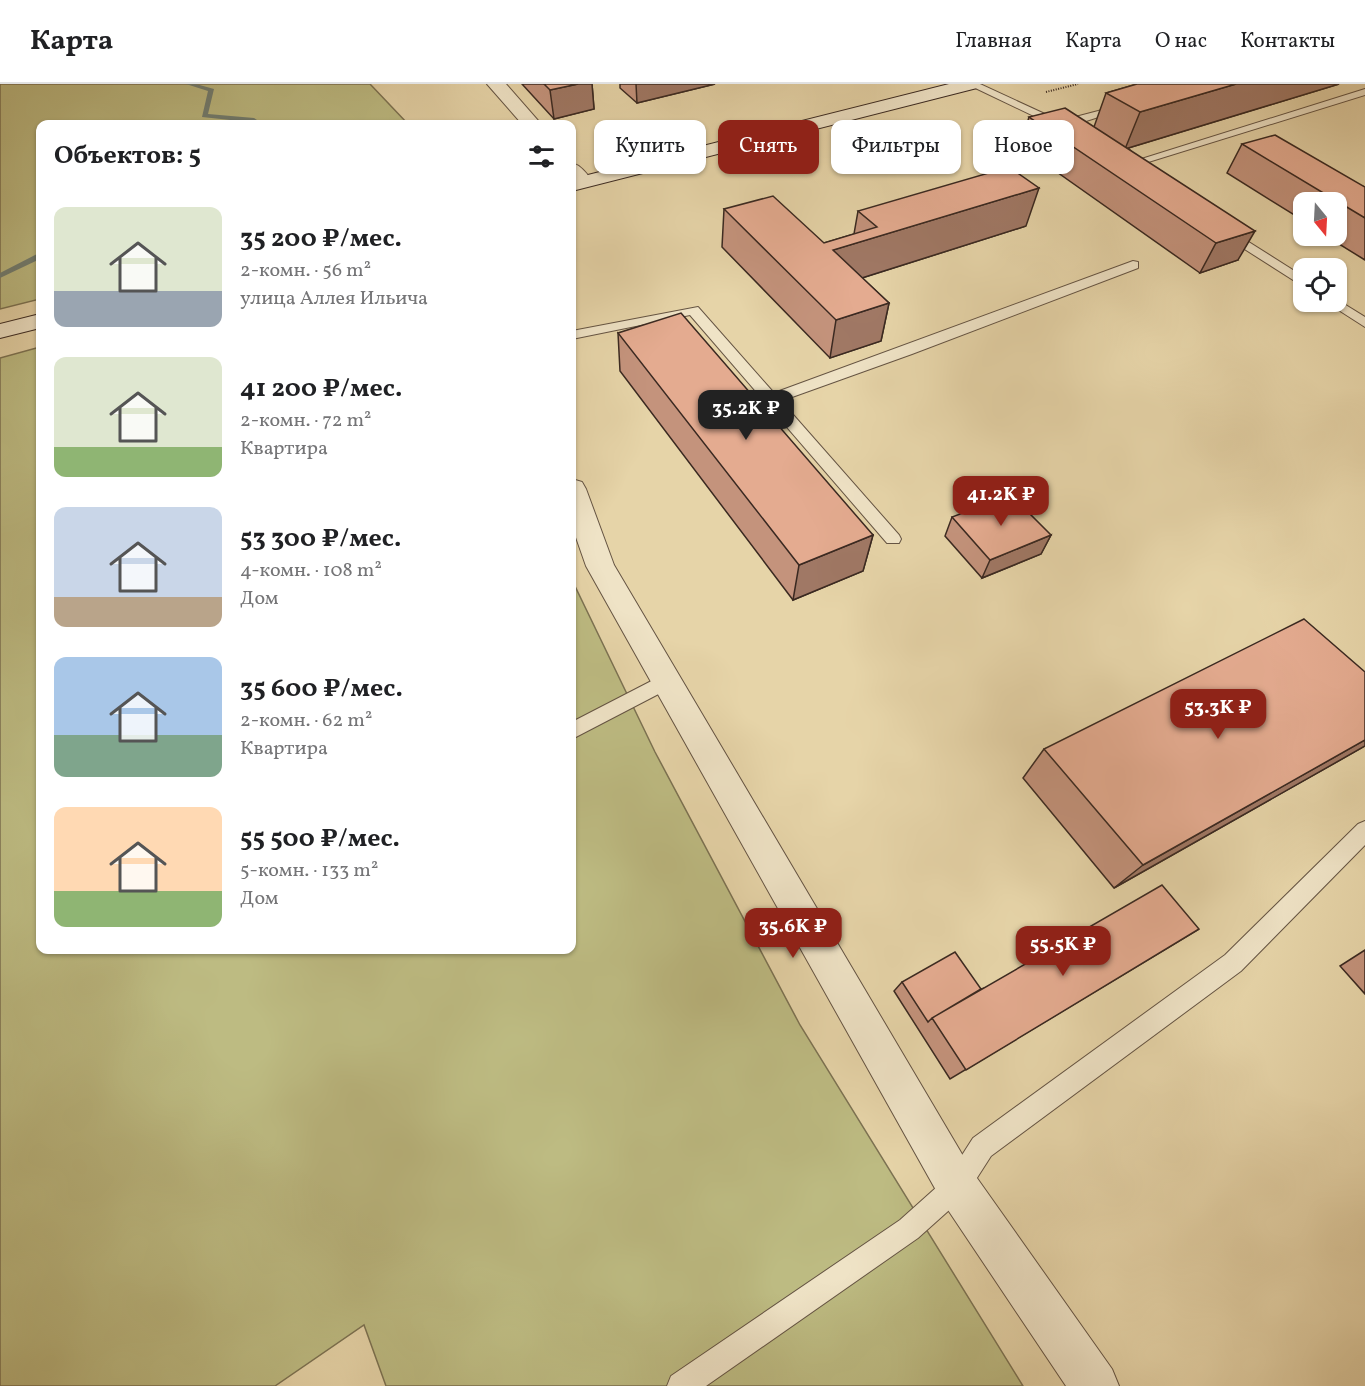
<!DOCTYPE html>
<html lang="ru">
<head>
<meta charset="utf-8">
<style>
  :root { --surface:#fff; --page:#f2f2f2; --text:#202124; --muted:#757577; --line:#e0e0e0; --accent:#8f2418 }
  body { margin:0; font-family:Vollkorn,serif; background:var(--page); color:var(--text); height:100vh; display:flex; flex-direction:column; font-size:22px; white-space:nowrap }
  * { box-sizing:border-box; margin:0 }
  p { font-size:20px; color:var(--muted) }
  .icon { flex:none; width:33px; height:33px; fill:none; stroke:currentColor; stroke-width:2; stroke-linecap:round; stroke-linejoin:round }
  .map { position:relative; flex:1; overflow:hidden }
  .panel { position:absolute; left:36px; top:36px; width:540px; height:834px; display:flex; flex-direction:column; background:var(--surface); border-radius:12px; box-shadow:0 2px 4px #0004 }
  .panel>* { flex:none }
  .top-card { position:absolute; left:594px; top:36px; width:570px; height:54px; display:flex; gap:12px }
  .needle { width:39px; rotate:162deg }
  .fabs { position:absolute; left:1293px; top:108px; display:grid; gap:12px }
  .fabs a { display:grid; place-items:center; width:54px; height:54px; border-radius:12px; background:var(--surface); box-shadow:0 2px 4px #0004; font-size:30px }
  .price { position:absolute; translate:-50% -51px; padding:0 14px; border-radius:12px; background:var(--accent); color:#fff; font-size:20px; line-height:39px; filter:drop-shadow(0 2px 3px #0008) }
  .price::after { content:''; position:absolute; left:50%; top:36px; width:18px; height:14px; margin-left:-9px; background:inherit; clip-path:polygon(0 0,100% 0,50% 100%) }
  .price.current { background:#222; color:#fff }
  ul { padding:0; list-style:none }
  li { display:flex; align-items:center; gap:18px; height:150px; padding:0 18px }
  li span { display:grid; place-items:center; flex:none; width:168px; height:120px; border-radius:12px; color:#555 }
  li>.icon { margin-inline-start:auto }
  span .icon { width:72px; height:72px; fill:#fffc; stroke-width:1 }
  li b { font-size:26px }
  h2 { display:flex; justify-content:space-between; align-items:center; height:72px; padding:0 18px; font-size:26px }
  .tag { padding:0 21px; border-radius:12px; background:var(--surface); box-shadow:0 2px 4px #0004; font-size:21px; line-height:54px }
  .tag.current { background:var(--accent); color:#fff }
  header { display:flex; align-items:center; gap:36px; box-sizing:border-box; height:84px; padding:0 30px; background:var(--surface); border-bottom:2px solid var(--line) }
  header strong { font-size:28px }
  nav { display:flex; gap:33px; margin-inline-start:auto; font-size:21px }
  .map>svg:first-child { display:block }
  .green { fill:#bdbb82; stroke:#7c7252; stroke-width:1.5 }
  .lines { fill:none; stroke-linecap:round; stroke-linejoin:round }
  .stream { fill:#717f74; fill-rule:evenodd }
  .lane-casing { stroke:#655443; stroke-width:2 }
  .street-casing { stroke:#655443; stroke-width:2 }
  .secondary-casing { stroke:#3a2921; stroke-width:2 }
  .path { stroke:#3a2921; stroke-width:2; stroke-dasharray:1 1.5; stroke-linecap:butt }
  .lane { fill:#efe3c6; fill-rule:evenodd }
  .street { fill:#efe3c6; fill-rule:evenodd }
  .secondary { fill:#efe3c6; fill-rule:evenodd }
  .wall { fill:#c4937c; stroke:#3a2921; stroke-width:1.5 }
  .shaded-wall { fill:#a07865; stroke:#3a2921; stroke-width:1.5 }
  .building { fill:#e4ab90; stroke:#3a2921; stroke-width:1.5 }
</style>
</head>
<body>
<header>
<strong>Карта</strong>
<nav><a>Главная</a><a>Карта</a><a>О нас</a><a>Контакты</a></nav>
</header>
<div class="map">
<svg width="1365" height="1302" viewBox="0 0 1365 1302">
  <rect width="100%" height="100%" fill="#e6d4a8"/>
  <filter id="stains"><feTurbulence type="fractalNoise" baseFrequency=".00333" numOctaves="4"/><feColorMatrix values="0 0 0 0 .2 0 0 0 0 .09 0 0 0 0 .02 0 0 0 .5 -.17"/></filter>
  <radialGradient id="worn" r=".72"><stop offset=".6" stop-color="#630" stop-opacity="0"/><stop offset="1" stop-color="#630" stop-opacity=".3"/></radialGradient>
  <!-- green -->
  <path class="green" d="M0 0H370L408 40H40V215L0 225Z
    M40 263V866H572V490L573 498 655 668 800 941 1023 1302H386L364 1241 275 1302H0V274Z"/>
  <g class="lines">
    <!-- stream -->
    <path class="stream" d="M186 0H196L214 5 208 30 254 34 257 36 253 40H247L249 38 202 33 208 7Z
      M37 170H40V175L0 194V189Z"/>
    <!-- lane casing -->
    <g class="lane-casing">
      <path id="lane" d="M967 0H980L1060 37 1125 20 1130 23 1061 45Z
        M1365 5V11L1129 84 1119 82Z
        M1225 143 1304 193V203L1221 150V144Z
        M1133 177 1138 178V184L912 270 781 317 899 451 901 455 899 459H887L690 231 572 255V247L698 223 774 309Z
        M1336 215 1365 233V243L1326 218H1336Z
        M665 590 672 593 674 598 672 603 572 655V638Z
        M1365 737V761L1241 887 991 1072 966 1111 918 1154 706 1302H667L671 1292 900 1136 948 1093 973 1054 1225 871 1358 740Z"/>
    </g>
    <!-- street casing -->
    <g class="street-casing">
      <path id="street" d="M487 0H506L541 40H522Z
        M572 79C582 82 587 90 593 98L590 102H576L572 97Z
        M572 395 582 398 586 405 614 481 972 1087 1112 1285 1119 1302H1066L942 1117 586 482 572 442Z"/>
    </g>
    <!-- secondary casing -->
    <g class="secondary-casing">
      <path id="secondary" d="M949 0H980L977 4 572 107V95Z
        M40 230V244L0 254V240Z"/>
    </g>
    <!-- path -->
    <path class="path" d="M1046 8 1078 0"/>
    <!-- lane -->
    <use href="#lane" class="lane"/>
    <!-- street -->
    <use href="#street" class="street"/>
    <!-- secondary -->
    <use href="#secondary" class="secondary"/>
  </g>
  <!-- wall -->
  <path class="wall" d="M522 0H592L594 25 554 35Z
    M620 0H715L637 19 620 4Z
    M1137 0H1339L1128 64 1238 176 1200 189 1020 62 1029 33 1094 43 1106 9Z
    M1242 60 1365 103V176L1326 152H1336V118H1304V137L1227 89Z
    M724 125 824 159 854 150 858 127 1026 142 862 194 889 219 881 257 830 274 722 163Z
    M618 249 873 451 863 487 793 516 620 287Z
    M952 433 1051 451 1041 470 982 494 945 452Z
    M1365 588V662L1114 804 1023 694 1044 665Z
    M1199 845 950 995 894 907 902 898 981 905Z
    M1365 866V910L1340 882Z"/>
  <!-- shaded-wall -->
  <path class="shaded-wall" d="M578 0H592L594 25 554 35 550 6Z
    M636 0H715L637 19Z
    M1236 0H1339L1125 65 1140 28Z
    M1039 104 1026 142 827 205 833 166Z
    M1255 147 1238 176 1200 189 1216 159Z
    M889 219 881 257 830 274 836 236Z
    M873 451 863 487 793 516 799 481Z
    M1051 451 1041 470 982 494 990 476Z
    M1365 656V662L1114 804 1143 781Z"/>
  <!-- building -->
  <path class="building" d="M544 0H578L550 6Z
    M1137 0H1236L1140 28 1106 9Z
    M1065 24 1255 147 1216 159 1029 33Z
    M1275 51 1365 103V134L1242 60Z
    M1009 83 1039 104 833 166 889 219 836 236 724 125 773 112 824 159 877 143 858 127Z
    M681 229 873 451 799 481 618 249Z
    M1011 411 1051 451 990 476 952 433Z
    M1304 535 1365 588V656L1143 781 1044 665Z
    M1162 801 1199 845 966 986 932 934Z
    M955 868 981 905 932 934 928 938 902 898Z"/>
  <rect width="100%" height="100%" filter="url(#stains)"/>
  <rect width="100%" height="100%" fill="url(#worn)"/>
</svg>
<div class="fabs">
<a><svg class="needle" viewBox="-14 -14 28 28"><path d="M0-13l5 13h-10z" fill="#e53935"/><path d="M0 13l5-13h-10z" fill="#757577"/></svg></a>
<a><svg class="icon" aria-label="locate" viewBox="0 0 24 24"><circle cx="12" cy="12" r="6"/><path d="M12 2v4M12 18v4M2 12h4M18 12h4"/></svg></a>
</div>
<b class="price current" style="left:746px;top:357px">35.2K ₽</b>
<b class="price" style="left:1001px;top:443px">41.2K ₽</b>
<b class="price" style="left:1218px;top:656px">53.3K ₽</b>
<b class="price" style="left:793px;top:875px">35.6K ₽</b>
<b class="price" style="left:1063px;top:893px">55.5K ₽</b>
<div class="top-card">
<a class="tag">Купить</a>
<a class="tag current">Снять</a>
<a class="tag">Фильтры</a>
<a class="tag">Новое</a>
</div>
<section class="panel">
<h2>Объектов: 5<svg class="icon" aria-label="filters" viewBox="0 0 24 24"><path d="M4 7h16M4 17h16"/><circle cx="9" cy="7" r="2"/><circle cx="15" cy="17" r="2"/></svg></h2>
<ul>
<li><span style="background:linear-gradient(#dfe7d0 70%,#9aa5b1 0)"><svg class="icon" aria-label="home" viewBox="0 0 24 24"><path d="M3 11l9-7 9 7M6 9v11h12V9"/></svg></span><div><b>35 200 ₽/мес.</b><p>2-комн. · 56 m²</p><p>улица Аллея Ильича</p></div></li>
<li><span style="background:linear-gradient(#dfe7d0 75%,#8fb573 0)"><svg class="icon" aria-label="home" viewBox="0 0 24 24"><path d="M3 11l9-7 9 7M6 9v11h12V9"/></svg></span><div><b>41 200 ₽/мес.</b><p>2-комн. · 72 m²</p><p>Квартира</p></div></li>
<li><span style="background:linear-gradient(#c9d6e8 75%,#b9a48a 0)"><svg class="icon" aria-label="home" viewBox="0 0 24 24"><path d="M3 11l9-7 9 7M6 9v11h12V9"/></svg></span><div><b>53 300 ₽/мес.</b><p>4-комн. · 108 m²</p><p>Дом</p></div></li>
<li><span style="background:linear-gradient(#a9c7e8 65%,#7fa58c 0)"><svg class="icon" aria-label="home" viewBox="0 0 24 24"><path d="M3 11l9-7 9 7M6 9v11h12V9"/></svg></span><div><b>35 600 ₽/мес.</b><p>2-комн. · 62 m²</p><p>Квартира</p></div></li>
<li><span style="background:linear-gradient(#ffd9b3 70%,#8fb573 0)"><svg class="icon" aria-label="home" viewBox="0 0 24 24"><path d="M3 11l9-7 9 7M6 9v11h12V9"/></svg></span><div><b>55 500 ₽/мес.</b><p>5-комн. · 133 m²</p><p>Дом</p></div></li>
</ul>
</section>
</div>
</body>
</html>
